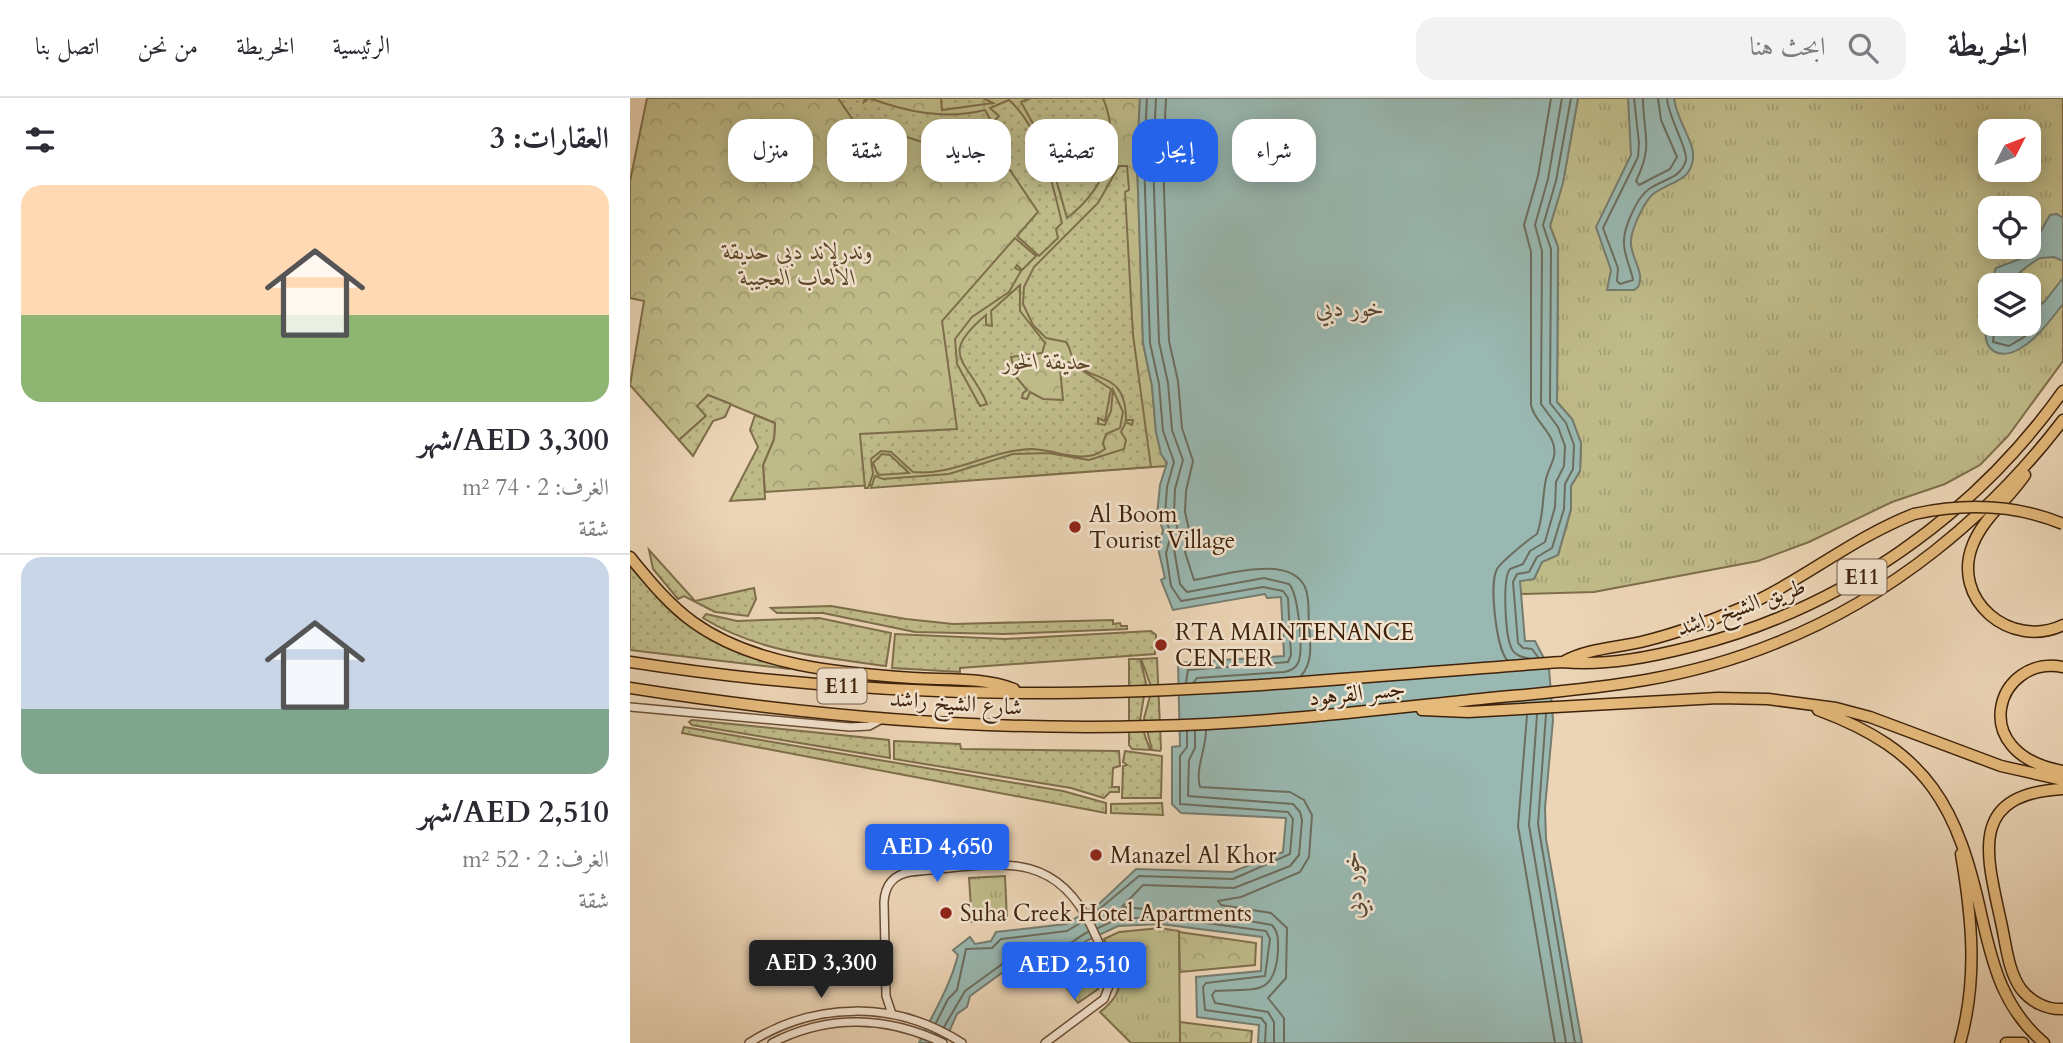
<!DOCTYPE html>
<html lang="ar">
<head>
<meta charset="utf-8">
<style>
  :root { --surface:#fff; --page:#f2f2f3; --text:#2b2b33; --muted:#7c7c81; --line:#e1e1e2; --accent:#2563eb }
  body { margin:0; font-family:Cardo,Amiri,serif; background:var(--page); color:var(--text); direction:rtl; height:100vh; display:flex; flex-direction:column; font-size:26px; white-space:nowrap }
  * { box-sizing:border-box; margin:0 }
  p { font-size:23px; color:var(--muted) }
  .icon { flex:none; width:38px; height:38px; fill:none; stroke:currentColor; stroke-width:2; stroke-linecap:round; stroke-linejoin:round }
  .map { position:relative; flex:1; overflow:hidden; direction:ltr }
  .details { display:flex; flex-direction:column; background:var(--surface); width:630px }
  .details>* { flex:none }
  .guide { position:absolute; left:21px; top:21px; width:665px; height:63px; direction:rtl; display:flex; gap:14px }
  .needle { width:46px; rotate:48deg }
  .fabs { position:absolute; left:1348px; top:21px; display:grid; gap:14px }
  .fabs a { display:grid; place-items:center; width:63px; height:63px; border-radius:14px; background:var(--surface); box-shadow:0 4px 18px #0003; font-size:35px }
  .price { position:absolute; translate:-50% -60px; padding:0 16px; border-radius:7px; background:var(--accent); color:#fff; font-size:23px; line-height:46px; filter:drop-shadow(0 2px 4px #0008) }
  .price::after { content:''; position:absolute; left:50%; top:42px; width:21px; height:16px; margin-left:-10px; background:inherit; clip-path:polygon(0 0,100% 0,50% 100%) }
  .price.current { background:#222; color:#fff }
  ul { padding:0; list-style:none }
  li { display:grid; align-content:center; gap:14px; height:371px; padding:0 21px }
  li+li { border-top:2px solid var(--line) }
  li span { display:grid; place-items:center; height:217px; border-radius:21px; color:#555 }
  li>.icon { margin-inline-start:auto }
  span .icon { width:126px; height:126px; fill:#fffc; stroke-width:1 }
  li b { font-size:30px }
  h2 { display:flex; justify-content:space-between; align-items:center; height:84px; padding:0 21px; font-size:30px }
  .pill { padding:0 24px; border-radius:21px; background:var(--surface); box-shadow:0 4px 18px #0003; font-size:24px; line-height:63px }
  .pill.current { background:var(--accent); color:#fff }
  header { display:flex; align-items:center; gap:42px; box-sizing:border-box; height:98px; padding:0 35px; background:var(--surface); border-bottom:2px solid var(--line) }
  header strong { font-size:33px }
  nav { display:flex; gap:38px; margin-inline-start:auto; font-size:24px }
  .search { width:490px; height:63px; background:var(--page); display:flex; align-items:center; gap:18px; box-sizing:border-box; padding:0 24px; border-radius:21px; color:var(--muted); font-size:26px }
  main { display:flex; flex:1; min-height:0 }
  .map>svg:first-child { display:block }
  .grass { fill:url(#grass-tufts); stroke:#7e6e4a; stroke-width:2; fill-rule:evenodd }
  .park { fill:url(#park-crowns); stroke:#7e6e4a; stroke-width:2 }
  .garden { fill:url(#garden-dots); stroke:#7e6e4a; stroke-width:2 }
  .water { fill:#99b8b1; stroke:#757c6f; stroke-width:2 }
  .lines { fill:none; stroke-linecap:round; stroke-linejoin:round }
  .shore { stroke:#6c6d5e; stroke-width:2 }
  .minor-casing { stroke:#6a4f36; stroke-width:10 }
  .highway-casing { stroke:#3e220b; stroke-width:13 }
  .minor { stroke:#f3e4d0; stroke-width:7 }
  .highway { stroke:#e6ba7b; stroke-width:10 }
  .highway-bridge-casing { stroke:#3e220b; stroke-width:13; stroke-linecap:butt }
  .highway-bridge { stroke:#e6ba7b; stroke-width:10 }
  .poi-dot { fill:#8f2418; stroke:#f3e4d0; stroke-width:2.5 }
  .labels { text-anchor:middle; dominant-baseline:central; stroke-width:5; stroke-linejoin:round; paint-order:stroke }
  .shield { fill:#f3e4d0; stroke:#745c46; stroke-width:2 }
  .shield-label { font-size:21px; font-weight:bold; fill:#3e220b }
  .park-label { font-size:23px; font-style:italic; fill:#5e482a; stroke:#f3e4d0 }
  .poi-label { font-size:23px; fill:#3e220b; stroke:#f3e4d0; text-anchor:start }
  .street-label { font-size:23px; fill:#3e220b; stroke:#f3e4d0 }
  .water-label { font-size:24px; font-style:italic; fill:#554834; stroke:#f3e4d0 }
</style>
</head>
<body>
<header>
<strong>الخريطة</strong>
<div class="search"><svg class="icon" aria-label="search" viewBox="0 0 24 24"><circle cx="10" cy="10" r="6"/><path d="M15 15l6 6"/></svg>ابحث هنا</div>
<nav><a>الرئيسية</a><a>الخريطة</a><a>من نحن</a><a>اتصل بنا</a></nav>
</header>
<main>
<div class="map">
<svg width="1433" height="945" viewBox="0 0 1433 945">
  <defs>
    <pattern id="grass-tufts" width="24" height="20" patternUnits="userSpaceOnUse" patternTransform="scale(1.75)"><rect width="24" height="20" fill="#bfbb89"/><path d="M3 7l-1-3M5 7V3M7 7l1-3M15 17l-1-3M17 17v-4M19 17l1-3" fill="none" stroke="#a5a075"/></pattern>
    <pattern id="park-crowns" width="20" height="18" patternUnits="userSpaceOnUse" patternTransform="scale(1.75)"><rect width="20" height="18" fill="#bfbb89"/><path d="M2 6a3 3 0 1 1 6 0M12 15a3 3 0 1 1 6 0" fill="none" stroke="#a5a075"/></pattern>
    <pattern id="garden-dots" width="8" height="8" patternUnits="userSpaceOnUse" patternTransform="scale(1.75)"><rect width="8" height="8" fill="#bfbb89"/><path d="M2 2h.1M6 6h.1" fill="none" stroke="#a5a075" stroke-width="1.8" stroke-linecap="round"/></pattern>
  </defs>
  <rect width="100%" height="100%" fill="#ecd5b6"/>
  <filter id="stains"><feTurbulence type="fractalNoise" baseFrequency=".00286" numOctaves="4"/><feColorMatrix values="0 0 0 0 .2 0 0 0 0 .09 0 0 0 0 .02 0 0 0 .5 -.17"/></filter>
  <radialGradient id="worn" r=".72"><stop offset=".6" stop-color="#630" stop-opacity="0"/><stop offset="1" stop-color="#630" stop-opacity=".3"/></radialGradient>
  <!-- grass -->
  <path class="grass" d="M948 0H1433V263L1378 338 1350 367 1315 386 1262 404 1179 444 1128 463 964 494 891 496 889 482 904 481 911 464 928 457 941 411V388L950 373 951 345 942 321 927 304 928 149 920 128 933 84ZM1360 33H1398V72H1360ZM1360 110H1398V149H1360ZM1360 187H1398V226H1360Z
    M375 778 377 822 342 824 339 780Z
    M530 830 549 833 550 945H501L470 914C502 889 489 871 474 841L489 834Z
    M465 849 475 869 468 891 448 905 423 872 435 870Z"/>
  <!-- park -->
  <path class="park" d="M17 0H510L507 61 513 245 522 288 526 334 537 368 135 394 133 367 144 341 145 325 78 297 76 318 49 342 0 287 14 203 0 200V83Z
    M549 834 626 845 625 867 550 874Z
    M550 924 622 933 621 945H550Z"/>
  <!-- garden -->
  <path class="garden" d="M208 0H235L234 4 239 0C277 14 315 22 355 12L362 25 369 18 360 10 379 2C412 31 422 85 432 125L426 131 428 140 409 158 387 138 408 114 380 72 223 22Z
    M311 0H353L363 5 312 12Z
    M401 0H473C492 47 476 90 437 120L418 53 391 4Z
    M489 68H497L499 92 495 94 503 237 521 369 241 390 245 378 253 381 319 376 383 356 418 355 459 362 494 351 496 342 491 334 496 324 502 327 503 322H496C496 272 464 286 445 264 440 258 441 250 436 244L416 240 403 227 393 206 394 189 404 169 468 105Z
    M385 140 406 158 392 172 387 167 385 170 391 173 379 194 342 219 325 241 327 266 350 308 357 306C339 262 306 259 356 217V227L362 228 361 213 390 187V213L415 245 412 255 381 259 387 280 397 292 393 295 392 300 397 301 400 294 413 301 433 302 430 270 439 264 481 291 475 323 468 320V326L475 327 481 313 483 292 493 314 490 330 476 336 473 345 475 351C454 368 425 351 401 351 360 352 325 378 283 374L261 354 251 353 241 361 243 376 238 390H235L230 336 327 331 312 223Z
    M78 297 101 306 95 319 83 323 63 358 49 342 76 318 67 308Z
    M125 317 145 325 144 341 133 367 135 401 100 403 128 349 120 332Z
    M252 356 260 357 279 375 248 377 243 365Z
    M19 452 65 503 124 490 126 501 118 518 85 514 54 498 48 501 23 471Z
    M0 468C32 505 62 537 109 555 125 562 147 563 160 571L0 552Z
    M201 508 276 521 323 526 483 522V526L490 525 491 528H497V531L373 536 285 534 193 515H147L141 510Z
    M76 516 107 523 189 520 261 535 256 568C192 559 130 555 73 520Z
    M521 533 526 537 525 556 330 570V574L262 570 265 536 375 541Z
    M527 560 531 651 530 653 522 652 514 620 522 591 511 561Z
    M499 561H510L516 585 510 623 520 652 502 651 499 647Z
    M62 622 259 642 260 660 62 627 59 624Z
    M54 629 433 693 476 705V715L52 635Z
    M264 643 330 646 331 651 489 653 490 668 483 670 482 689H489V694H480L474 700 441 690 264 661Z
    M495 653 532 658 531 700H492L493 668 497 667 493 664Z
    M532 705 533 717 481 715V706Z"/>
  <!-- water -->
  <path class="water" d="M510 0H948L933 85 920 128 928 149 927 304 942 321 951 345 950 373 941 388V411L928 457 912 464 904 481 890 483 895 543H905L919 570 923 622 915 710 916 741 952 945H628L629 927 567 919 566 879 631 873 632 839 530 826 488 828 456 843 432 863 396 867 391 861 340 898 337 909 327 916 314 945H289C303 915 320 889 328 857L323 852 340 839 345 846 361 843 366 834 436 826 470 805 506 771 602 774 653 754 656 720 551 715 542 706V649L550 648 548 565 654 558 651 499 637 500 635 496 543 512 531 482 535 480 528 450 533 432 527 417 530 387 537 365 531 356 526 334 522 288 513 245 507 61Z
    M998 0H1044C1046 20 1063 43 1063 55 1065 85 1037 83 1021 98 1013 107 1002 130 1001 142 999 158 1016 174 1008 189L1004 192H977L981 172 966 129 1001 57Z
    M1427 116 1433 120V163L1424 159 1410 160C1401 165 1384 177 1380 187H1360L1366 170 1390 161 1400 152 1420 117Z
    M1433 180V206C1421 221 1408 240 1391 250 1365 266 1347 246 1360 220V226H1398V216L1415 203Z"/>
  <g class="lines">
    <!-- shore -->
    <path class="shore" d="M517 0 514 61 520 245 529 286 533 333 544 364 537 389 535 418 541 437 536 455 541 488 551 503 633 489 653 493 658 500 661 557 658 564 558 572 556 585
      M526 0 523 60 529 244 538 285 542 332 553 362 545 391 544 416 549 437 544 451 550 486 557 494 634 480 659 486C668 495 674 552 668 565 665 571 660 573 654 574L567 580 564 584
      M536 0 533 60 539 243 548 283 552 330 563 363 556 393 555 414 560 436 555 454 564 482C591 478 659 455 675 489 680 500 678 515 679 526 680 544 684 563 671 578
      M1004 0 1009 45 1008 59 973 130 988 170 987 183 990 186 1003 182C1001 170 994 158 994 145 993 131 1007 99 1019 91 1033 81 1051 81 1056 62 1058 51 1038 19 1037 0
      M1013 0C1013 37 1024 46 1006 83L1009 87 1040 71 1047 59 1031 22 1028 0
      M1365 226 1363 244 1379 248 1394 239 1407 225 1405 221H1398
      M908 559 902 551 893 550 888 545 883 484 887 476 899 474 907 459 922 450 934 411 935 386 943 371 944 347 936 325 920 305 921 151 913 127 926 83 941 0
      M898 560C892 559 887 558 883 553 875 542 872 481 880 471L893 466 900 453 915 444 925 409 926 384 934 368 935 348 928 329 911 306 912 153 905 127 918 81 932 0
      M877 562C866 549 859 485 867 471 871 464 899 441 907 436 914 417 912 399 916 381 919 368 928 359 923 345 918 330 904 322 901 307V154L894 127 908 78 921 0
      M916 616 908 726 945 945
      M897 617 888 728 925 945
      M907 617 899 727 936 945
      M576 632C576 652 565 670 570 689L660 694 674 702 682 717 679 759 670 774 611 799 588 803 591 807 641 815 657 830 656 880 638 900 654 920V945
      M565 633V650L559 662 558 698 663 706 670 714 672 722 669 757 660 768 604 790 513 787 492 809 586 817 642 827C649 835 648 843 648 853 645 900 624 890 585 893L582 897 585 905 638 914 644 924V945
      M461 818 509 778 603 781 660 756 663 721 658 714 550 706V658L557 649V633
      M468 830 487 821 530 819 636 833 640 841 635 878 576 885 573 889 575 912 631 920 636 926 635 945
      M306 925 318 901 327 892 336 851 362 850 371 841 437 833 452 824
      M314 929 335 893 386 856 393 855C419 870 436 845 458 834"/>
    <!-- minor casing -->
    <g class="minor-casing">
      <path id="minor" d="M0 609 220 629 239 628 252 621
        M262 916 256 898 254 804C255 787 263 777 280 774 358 768 423 745 462 830 469 846 479 863 482 880L474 901 415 945
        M119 945C185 903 266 902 332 945
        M142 945C198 916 257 918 313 945"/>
    </g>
    <!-- highway casing -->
    <g class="highway-casing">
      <path id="highway" d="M1395 377C1379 401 1354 419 1343 446 1320 502 1381 552 1433 527
        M0 459C19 482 38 506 63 524 124 568 210 575 283 580 316 582 353 579 384 591
        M0 564C141 586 284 596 426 595 595 594 764 576 932 564 977 568 1021 559 1064 548 1213 510 1344 418 1433 293
        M933 564C958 550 987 550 1015 543 1047 535 1080 523 1111 510 1171 484 1222 440 1284 416
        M1433 569C1367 556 1334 656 1433 673
        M0 590C171 617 346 633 519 628 624 626 727 614 832 603 945 591 1038 589 1146 545 1260 500 1359 419 1433 322
        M792 612 838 614 1088 600 1138 601 1206 610 1240 619 1371 668 1433 682
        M1188 612C1299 653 1328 709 1352 820 1363 869 1374 911 1414 945
        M1433 691C1338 696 1356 755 1371 824 1376 846 1378 873 1391 891 1401 904 1417 912 1433 911
        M1330 945C1348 881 1342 821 1331 756
        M1376 945H1393"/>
    </g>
    <!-- minor -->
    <use href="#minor" class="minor"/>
    <!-- highway -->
    <use href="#highway" class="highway"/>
    <!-- highway-bridge casing -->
    <g class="highway-bridge-casing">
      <path id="highway-bridge" d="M1284 416C1335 405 1385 406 1433 426"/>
    </g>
    <!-- highway-bridge -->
    <use href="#highway-bridge" class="highway-bridge"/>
  </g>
  <!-- markers -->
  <g class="poi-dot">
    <circle cx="445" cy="429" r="7"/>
    <circle cx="531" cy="547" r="7"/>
    <circle cx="466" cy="757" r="7"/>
    <circle cx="316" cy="815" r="7"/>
  </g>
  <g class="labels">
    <!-- shield labels -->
    <g class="shield">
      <rect x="1207.5" y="461.5" width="49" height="35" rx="5"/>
      <rect x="187.5" y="570.5" width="49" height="35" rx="5"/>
    </g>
    <g class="shield-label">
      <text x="1232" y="479">E11</text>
      <text x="212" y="588">E11</text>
    </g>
    <!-- park labels -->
    <g class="park-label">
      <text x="168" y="153">وندرلاند دبي حديقة<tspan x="168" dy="26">الألعاب العجيبة</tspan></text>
      <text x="417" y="263">حديقة الخور</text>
    </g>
    <!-- poi labels -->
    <g class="poi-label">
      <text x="459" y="416">Al Boom<tspan x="459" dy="26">Tourist Village</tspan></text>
      <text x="545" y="534">RTA MAINTENANCE<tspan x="545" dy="26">CENTER</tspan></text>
      <text x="480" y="757">Manazel Al Khor</text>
      <text x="330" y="815">Suha Creek Hotel Apartments</text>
    </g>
    <!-- street labels -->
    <g class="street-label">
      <text transform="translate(1111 509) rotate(-19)">طريق الشيخ راشد</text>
      <text transform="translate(727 595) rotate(-6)">جسر القرهود</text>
      <text transform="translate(326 605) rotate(4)">شارع الشيخ راشد</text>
    </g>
    <!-- water labels -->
    <g class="water-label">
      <text x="720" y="210">خور دبي</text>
      <text transform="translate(723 787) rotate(-94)">خور دبي</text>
    </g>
  </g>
  <rect width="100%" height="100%" filter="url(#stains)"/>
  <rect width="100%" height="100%" fill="url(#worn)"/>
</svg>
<div class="fabs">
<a><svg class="needle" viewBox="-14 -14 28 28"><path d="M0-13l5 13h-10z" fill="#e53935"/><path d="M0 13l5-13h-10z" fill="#7c7c81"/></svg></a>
<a><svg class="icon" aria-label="locate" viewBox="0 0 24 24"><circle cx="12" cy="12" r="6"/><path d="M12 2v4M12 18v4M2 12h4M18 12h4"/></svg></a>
<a><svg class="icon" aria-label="layers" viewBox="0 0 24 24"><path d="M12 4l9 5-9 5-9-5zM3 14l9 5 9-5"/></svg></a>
</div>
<b class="price" style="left:307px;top:786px">AED 4,650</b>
<b class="price current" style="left:191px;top:902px">AED 3,300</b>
<b class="price" style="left:444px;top:904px">AED 2,510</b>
<div class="guide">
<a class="pill">شراء</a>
<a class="pill current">إيجار</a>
<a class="pill">تصفية</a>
<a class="pill">جديد</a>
<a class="pill">شقة</a>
<a class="pill">منزل</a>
</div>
</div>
<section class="details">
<h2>العقارات: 3<svg class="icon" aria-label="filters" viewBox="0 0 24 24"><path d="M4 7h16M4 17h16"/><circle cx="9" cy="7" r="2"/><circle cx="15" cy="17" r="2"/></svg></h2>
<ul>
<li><span style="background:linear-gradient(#ffd9b3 60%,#8fb573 0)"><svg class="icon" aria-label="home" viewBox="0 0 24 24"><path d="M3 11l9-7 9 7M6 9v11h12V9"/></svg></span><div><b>AED 3,300/شهر</b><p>الغرف: 2 · 74 m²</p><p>شقة</p></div></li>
<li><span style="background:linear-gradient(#c9d6e8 70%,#7fa58c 0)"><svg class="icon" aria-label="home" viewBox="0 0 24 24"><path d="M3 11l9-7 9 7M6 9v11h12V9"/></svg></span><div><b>AED 2,510/شهر</b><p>الغرف: 2 · 52 m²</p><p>شقة</p></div></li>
</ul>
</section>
</main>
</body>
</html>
